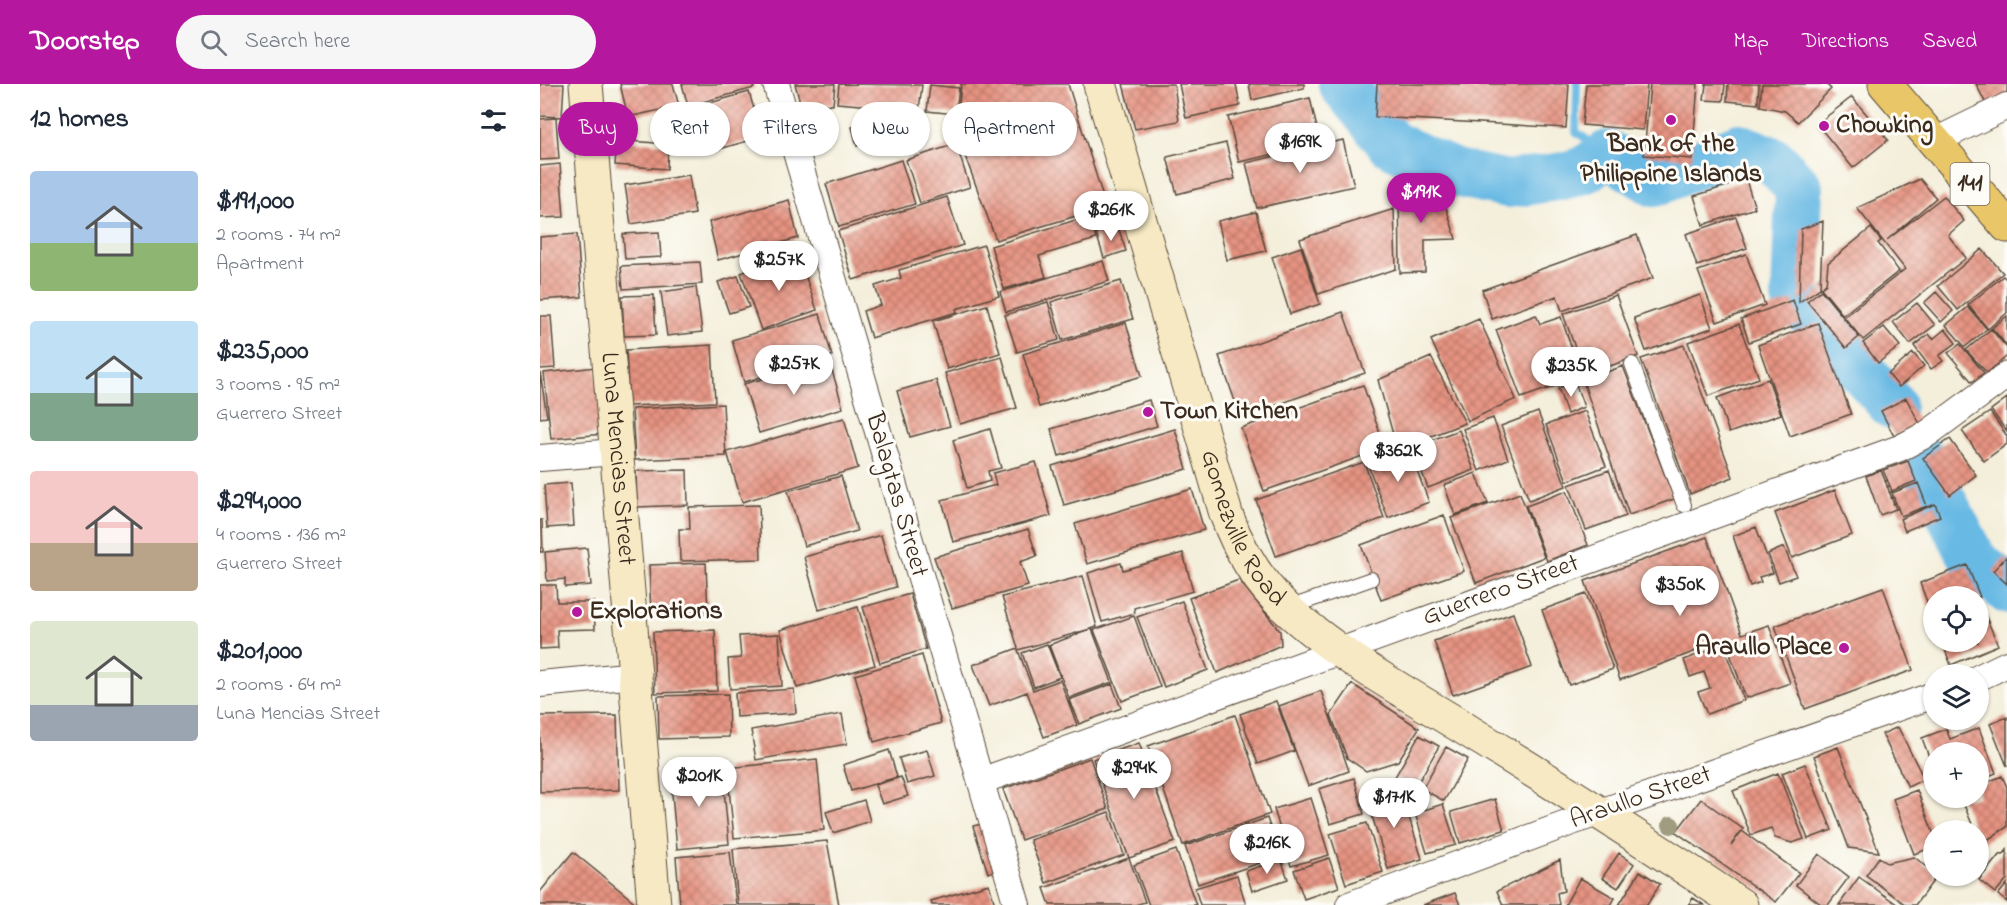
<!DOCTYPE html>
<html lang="en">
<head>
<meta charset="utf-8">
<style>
  :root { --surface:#fff; --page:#f6f6f7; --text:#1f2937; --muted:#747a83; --accent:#b5179e }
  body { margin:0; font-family:"Indie Flower",sans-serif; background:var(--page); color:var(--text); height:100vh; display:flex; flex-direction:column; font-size:22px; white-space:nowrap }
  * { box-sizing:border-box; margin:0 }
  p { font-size:20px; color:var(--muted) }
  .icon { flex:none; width:33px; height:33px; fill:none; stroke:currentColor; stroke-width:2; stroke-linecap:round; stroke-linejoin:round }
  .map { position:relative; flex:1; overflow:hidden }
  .details { display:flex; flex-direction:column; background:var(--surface); width:540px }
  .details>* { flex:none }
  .banner { position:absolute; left:18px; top:18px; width:570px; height:54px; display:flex; gap:12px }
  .controls { position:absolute; left:1383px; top:502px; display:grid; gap:12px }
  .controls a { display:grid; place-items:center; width:66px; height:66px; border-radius:50%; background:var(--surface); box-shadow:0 2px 4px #0004; font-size:30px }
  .price { position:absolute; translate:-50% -51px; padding:0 14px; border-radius:21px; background:#fff; color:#222; font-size:20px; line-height:39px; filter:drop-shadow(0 2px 3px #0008) }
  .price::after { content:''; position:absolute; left:50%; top:36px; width:18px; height:14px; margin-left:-9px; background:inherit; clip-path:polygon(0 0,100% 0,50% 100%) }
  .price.current { background:var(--accent); color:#fff }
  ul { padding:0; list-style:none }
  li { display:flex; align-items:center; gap:18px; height:150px; padding:0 30px }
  li span { display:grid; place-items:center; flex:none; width:168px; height:120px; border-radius:6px; color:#555 }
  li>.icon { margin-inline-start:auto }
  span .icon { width:72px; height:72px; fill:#fffc; stroke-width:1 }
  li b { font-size:26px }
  h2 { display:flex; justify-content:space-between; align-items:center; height:72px; padding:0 30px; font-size:26px }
  .chip { padding:0 21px; border-radius:27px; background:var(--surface); box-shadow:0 2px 4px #0004; font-size:21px; line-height:54px }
  .chip.current { background:var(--accent); color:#fff }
  header { display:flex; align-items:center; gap:36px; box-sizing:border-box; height:84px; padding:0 30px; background:var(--accent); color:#fff }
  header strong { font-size:28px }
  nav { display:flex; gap:33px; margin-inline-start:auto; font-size:21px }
  .search { width:420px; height:54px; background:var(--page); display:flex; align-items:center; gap:15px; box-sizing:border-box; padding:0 21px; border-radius:33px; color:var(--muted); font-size:22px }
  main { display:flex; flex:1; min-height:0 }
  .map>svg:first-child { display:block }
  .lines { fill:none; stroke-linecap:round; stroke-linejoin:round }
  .stream { stroke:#68b9e4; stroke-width:8 }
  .river { stroke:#68b9e4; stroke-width:48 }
  .building { fill:url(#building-cross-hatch) }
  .lane-casing { stroke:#57483a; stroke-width:16 }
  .street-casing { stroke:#57483a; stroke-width:28 }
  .secondary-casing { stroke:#57483a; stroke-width:35 }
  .primary-casing { stroke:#57483a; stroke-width:35 }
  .path { stroke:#57483a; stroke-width:4; stroke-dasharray:1.5 4.5; stroke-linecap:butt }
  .lane { stroke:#fff; stroke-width:14 }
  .street { stroke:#fff; stroke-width:26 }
  .secondary { stroke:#f6e9c3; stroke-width:33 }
  .primary { stroke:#e9c769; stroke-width:33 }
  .tree { fill:#9f9c80 }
  .poi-dot { fill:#b5179e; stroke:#fdfcf7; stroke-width:2 }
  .labels { text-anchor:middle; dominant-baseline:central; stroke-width:6; stroke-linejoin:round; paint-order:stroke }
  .shield { fill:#fdfcf7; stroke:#75695f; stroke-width:1.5 }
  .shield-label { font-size:24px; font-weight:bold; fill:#3b2a1e }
  .poi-label { font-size:26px; font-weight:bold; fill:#3b2a1e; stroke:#fdfcf7; text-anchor:start }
  .street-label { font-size:26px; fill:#3b2a1e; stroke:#fdfcf7 }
</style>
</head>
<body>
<header>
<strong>Doorstep</strong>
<div class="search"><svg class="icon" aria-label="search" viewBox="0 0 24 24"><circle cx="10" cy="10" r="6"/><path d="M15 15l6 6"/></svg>Search here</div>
<nav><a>Map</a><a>Directions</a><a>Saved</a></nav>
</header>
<main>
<section class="details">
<h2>12 homes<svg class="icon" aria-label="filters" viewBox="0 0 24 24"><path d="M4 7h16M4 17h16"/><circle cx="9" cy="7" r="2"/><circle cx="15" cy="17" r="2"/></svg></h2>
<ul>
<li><span style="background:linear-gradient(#a9c7e8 60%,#8fb573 0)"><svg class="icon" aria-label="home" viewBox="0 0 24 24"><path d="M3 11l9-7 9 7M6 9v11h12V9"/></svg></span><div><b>$191,000</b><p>2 rooms · 74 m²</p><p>Apartment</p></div></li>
<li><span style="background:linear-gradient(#bfe0f5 60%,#7fa58c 0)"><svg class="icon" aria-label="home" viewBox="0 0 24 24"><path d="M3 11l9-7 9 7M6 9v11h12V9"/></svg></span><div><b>$235,000</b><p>3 rooms · 95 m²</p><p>Guerrero Street</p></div></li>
<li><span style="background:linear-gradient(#f6c9c9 60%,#b9a48a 0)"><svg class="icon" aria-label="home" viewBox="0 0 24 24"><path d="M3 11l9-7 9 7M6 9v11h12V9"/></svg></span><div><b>$294,000</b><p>4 rooms · 136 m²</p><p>Guerrero Street</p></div></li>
<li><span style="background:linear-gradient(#dfe7d0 70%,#9aa5b1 0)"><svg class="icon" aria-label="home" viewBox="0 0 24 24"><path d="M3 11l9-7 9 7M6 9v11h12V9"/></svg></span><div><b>$201,000</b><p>2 rooms · 64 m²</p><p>Luna Mencias Street</p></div></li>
</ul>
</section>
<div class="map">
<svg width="1467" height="821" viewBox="0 0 1467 821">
  <defs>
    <pattern id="building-cross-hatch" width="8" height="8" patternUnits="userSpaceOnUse" patternTransform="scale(1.5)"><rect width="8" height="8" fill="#e69381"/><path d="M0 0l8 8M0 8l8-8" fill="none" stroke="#bc7869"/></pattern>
  </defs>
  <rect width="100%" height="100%" fill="#fdfcf7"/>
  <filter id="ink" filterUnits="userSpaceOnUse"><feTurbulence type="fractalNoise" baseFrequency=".0167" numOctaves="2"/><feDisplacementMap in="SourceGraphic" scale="12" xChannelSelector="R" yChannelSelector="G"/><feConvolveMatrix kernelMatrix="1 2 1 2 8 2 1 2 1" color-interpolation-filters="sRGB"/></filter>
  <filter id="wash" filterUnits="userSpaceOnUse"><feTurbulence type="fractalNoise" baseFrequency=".008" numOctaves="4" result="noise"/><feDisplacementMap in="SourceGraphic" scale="24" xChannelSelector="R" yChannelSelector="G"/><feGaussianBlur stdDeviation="1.35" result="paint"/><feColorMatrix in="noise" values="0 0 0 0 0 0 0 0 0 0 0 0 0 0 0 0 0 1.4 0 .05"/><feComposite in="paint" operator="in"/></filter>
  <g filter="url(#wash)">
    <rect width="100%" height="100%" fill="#f4efdb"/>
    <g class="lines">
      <!-- stream -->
      <path class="stream" d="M1037 0 1036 48 1068 70"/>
      <!-- river -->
      <path class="river" d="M802 0 851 60 915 89 968 100 1024 92 1044 86 1068 70 1115 99 1199 63 1234 77 1259 104 1255 213 1352 321
        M1379 372 1434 476 1467 506"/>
    </g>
    <g id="blocks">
      <!-- building -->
      <path class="building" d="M0 0H24L22 33 0 32Z
        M80 0H133L139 22 88 33Z
        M142 0H213L214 4 148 22Z
        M255 0H295L293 21 260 18Z
        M299 0 382 1 379 26 297 19Z
        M421 0H528L566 123 456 156 424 69 418 30Z
        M583 0H634L639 37 595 45Z
        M639 0H696L700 22 646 34Z
        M709 0H764V4L712 16Z
        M837 0H1029L1026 44 835 33Z
        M1046 0H1107L1103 46 1042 41Z
        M1110 0H1158L1152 75 1104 71Z
        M1166 0H1185L1183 17 1164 16Z
        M1188 0H1219L1218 20 1187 17Z
        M1222 0H1286L1291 5 1258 38 1245 27 1220 22Z
        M1436 0H1467V13L1447 22Z
        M390 1 419 4 416 30 387 27Z
        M209 8 222 53 172 67 159 22Z
        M1312 13 1348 56 1313 84 1277 40Z
        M770 14 779 53 734 64 735 70 699 78 688 33Z
        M364 29 369 47 317 62 312 43Z
        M16 34 19 75 0 76V35Z
        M77 56 128 60 127 85 75 81Z
        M803 56 814 102 717 124 706 79Z
        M686 59 695 95 637 110 627 73Z
        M416 60 430 103 380 119 366 76Z
        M361 76 375 120 299 143 286 100Z
        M20 80 24 133 0 134V82Z
        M149 91 155 130 91 140 85 101Z
        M1380 95 1396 114 1347 156 1404 112 1424 137 1408 151 1426 174 1323 256 1304 233 1365 185 1317 124Z
        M1206 96 1215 124 1163 141 1154 112Z
        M899 101 916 155 885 156V188L860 189 859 102Z
        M407 113 423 161 313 196 298 147Z
        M249 116 258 154 178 176 169 138Z
        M854 125 856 185 778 210 760 155Z
        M716 128 726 167 687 176 678 137Z
        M549 132 556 155 499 172 506 193 464 205 451 162Z
        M1196 133 1207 164 1157 182 1146 150Z
        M1283 137 1280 204 1259 218 1261 145Z
        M578 143 586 167 564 174 556 149Z
        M1331 144 1341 157 1338 159 1359 187 1303 231 1281 204 1286 200 1288 179Z
        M119 148 121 173 85 175 83 150Z
        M37 150 42 213 0 216V153Z
        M1097 151 1113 194 1022 227 1017 212 952 235 942 206Z
        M444 161 459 212 416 225 417 228 331 254 323 227 341 221 335 202 361 194 359 186Z
        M761 163 780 220 750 230 732 173Z
        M1442 165 1463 189 1418 226 1398 202Z
        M258 170 277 226 221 246 201 189Z
        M1206 170 1225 221 1177 238 1158 187Z
        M563 177 569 197 466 228 460 208Z
        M160 178 162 200 83 205 81 182Z
        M198 192 209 223 189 229 178 198Z
        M1463 192 1467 196V229L1448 245 1428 221Z
        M581 197 593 235 522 256 511 218Z
        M156 203 162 248 127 252 121 208Z
        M1281 206 1319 253 1306 264 1267 217Z
        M1396 208 1413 227 1401 238 1384 219Z
        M114 211 116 251 84 252 82 212Z
        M1076 211 1098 272 1045 291 1023 230Z
        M1160 211 1172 244 1106 267 1094 234Z
        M1253 216 1261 240 1209 258 1201 235Z
        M508 218 519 256 477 268 465 231Z
        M1377 219 1395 241 1370 260 1353 238Z
        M447 221 460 269 407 285 393 237Z
        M1428 223 1447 245 1425 263 1406 241Z
        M803 228 825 289 701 334 679 272Z
        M280 230 292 272 204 298 192 256Z
        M996 231 1000 240 1021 233 1036 277 1012 285 1018 301 981 314 956 246Z
        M0 232H11L15 284 0 285Z
        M1467 232V262L1452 244Z
        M939 235 976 315 928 337 891 256Z
        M586 239 602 292 499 323 483 270Z
        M1278 239 1311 330 1250 352 1218 261Z
        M1199 240 1219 294 1168 312 1148 258Z
        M1344 243 1360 262 1338 279 1323 259Z
        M1405 245 1416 259 1399 272 1403 277 1391 285 1374 262 1389 250 1393 255Z
        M1451 245 1467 264V272L1447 289 1426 266Z
        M1420 260 1444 289 1432 298 1408 269Z
        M172 261 175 318 89 322 86 266Z
        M1144 261 1193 393 1150 410 1101 275Z
        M1373 269 1384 282 1359 303 1348 290Z
        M462 273 477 324 420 340 405 289Z
        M891 273 925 339 857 365 838 296Z
        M289 276 303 324 219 349 204 300Z
        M1083 282 1134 415 1089 431 1043 297Z
        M56 283 63 350 11 355 4 289Z
        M0 288 7 333 0 334Z
        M1228 295 1241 330 1189 349 1177 314Z
        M396 296 410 342 370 353 357 307Z
        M1035 298 1044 323 1027 330 1018 304Z
        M823 301 845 364 724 407 701 344Z
        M1366 314 1380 340 1354 352 1341 327Z
        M1467 314V348L1451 326Z
        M609 316 617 342 519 372 511 345Z
        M183 320 186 372 95 376 92 325Z
        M1045 327 1066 382 1027 397 1006 341Z
        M998 328 1026 402 989 416 961 342Z
        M1450 328 1467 352V360L1444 377 1422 347Z
        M304 334 318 384 202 418 187 368Z
        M953 334 968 375 939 387 923 345Z
        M450 345 461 384 448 387 450 397 427 404 413 356Z
        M635 345 647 385 524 421 512 382Z
        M919 346 934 386 888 404 872 363Z
        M1410 355 1436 391 1410 411 1383 374Z
        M868 364 889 418 848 434 827 379Z
        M1368 377 1376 397 1352 407 1343 386Z
        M496 378 511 432 413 458 402 416 456 401 453 389Z
        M824 378 844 434 736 472 716 416Z
        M147 386 148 421 97 423 96 387Z
        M1069 386 1086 432 1046 446 1029 401Z
        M1341 386 1356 425 1340 431 1326 392Z
        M936 389 948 419 915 431 904 401Z
        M301 392 317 447 264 462 248 407Z
        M31 399 34 442 7 444 4 401Z
        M1378 399 1387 422 1361 432 1352 409Z
        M652 405 664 446 547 480 535 440Z
        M1295 406 1312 451 1252 474 1235 429Z
        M1027 407 1048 461 1007 477 986 422Z
        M980 409 1004 473 936 499 911 434Z
        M1395 420 1400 432 1365 447 1360 435Z
        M219 421 221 475 140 477 139 445H150L149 423Z
        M904 431 924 487 841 516 821 461Z
        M0 436H2L3 468H0Z
        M1216 443 1233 489 1219 493 1221 498 1210 502 1193 452Z
        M488 445 497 472 480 478 488 502 412 524 394 473Z
        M341 451 356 503 279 526 264 473Z
        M1167 453 1202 550 1229 541 1250 599 1206 614 1185 556 1080 596 1045 497Z
        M1244 463 1256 492 1239 498 1228 470Z
        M47 464 51 501 25 503V495L7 497 5 468Z
        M643 469 653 507 594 524 595 529 562 538 548 489 581 479 583 486Z
        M1467 472V500L1453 487Z
        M166 479 168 531 111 532 109 481Z
        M1427 481 1440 513H1394L1393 534 1380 499Z
        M543 492 557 543 478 566 493 606 520 596 537 641 504 653 487 608 449 622 433 581 478 564 462 513Z
        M699 496 740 547 741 561 677 589 649 514Z
        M0 501H16L17 518H54L55 545 17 546 18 564 0 565Z
        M1343 503 1373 586 1265 625 1235 542Z
        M370 510 386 565 340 579 323 523Z
        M1046 510 1073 585 1029 601 1002 526Z
        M642 517 668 586 624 603 597 533Z
        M1441 521 1458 561 1411 581 1402 558H1438V522Z
        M318 523 335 581 257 604 240 546Z
        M973 529 992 583 913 611 894 557Z
        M594 532 620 603 582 617 554 546Z
        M552 545 572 598 529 614 509 561Z
        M175 546 177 607 115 609 113 548Z
        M239 550 242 602 190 605 188 575 201 574 199 552Z
        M507 560 520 593 494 603 482 569Z
        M1183 561 1204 616 1167 630 1158 608 1170 604 1164 588 1150 593 1144 576Z
        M382 571 401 639 334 658 315 591Z
        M572 600 581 624 539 640 529 616Z
        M812 600 879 644 858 677 826 687 807 674 791 631Z
        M254 605 256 629 196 633 195 609Z
        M781 607 809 687 768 702 739 622Z
        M188 610 189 653 119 655 118 612Z
        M736 617 754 667 718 680 700 630Z
        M302 630 307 660 216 676 211 646Z
        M77 631 79 706 0 708V632Z
        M695 631 730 730 643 761 608 662Z
        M1467 633V682L1450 640Z
        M1358 643 1384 695 1368 703 1342 650Z
        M1439 644 1456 689 1438 696V669H1394L1393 684 1382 654 1406 645 1410 655Z
        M879 651 899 662 875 704 855 693Z
        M599 659 635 758 589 774 553 675Z
        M906 663 928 675 904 717 882 705Z
        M1298 663 1339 768 1309 764 1274 672Z
        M349 666 357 693 311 707 303 681Z
        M387 666 395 692 367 700 359 674Z
        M550 674 568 725 481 756 463 705Z
        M277 675 284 746 194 754 187 684Z
        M1265 680 1292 746 1268 755 1242 689Z
        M182 684 189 760 137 765 130 688Z
        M1238 689 1264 755 1252 759 1235 754 1231 744 1211 751 1193 707Z
        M1462 692 1467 703V743L1441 760 1438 747H1435L1421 714H1438V702Z
        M361 693 368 712 342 720 335 701Z
        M814 694 824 730 790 740 779 705Z
        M860 704 882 775 848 785 827 715Z
        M1377 706 1394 751V763L1374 770 1353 715Z
        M771 714 789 771 751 782 734 725Z
        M955 715 964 746 920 759 911 728Z
        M1161 715 1203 745 1191 761 1202 747 1259 789 1236 818 1136 748Z
        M324 716 330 737 293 749 286 728Z
        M903 720 916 761 887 769 875 729Z
        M569 728 584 771 506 799 490 756Z
        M727 734 740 772 658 800 645 762Z
        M827 739 843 788 806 800 790 750Z
        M442 740 457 786 448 789 433 742Z
        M287 757 299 821H198L193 765Z
        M636 766 656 821H609L594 781Z
        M1467 766V795L1455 809 1439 796 1460 770 1463 771Z
        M33 768 98 821H0V808Z
        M190 768 196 821H140L136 773Z
        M1079 769 1094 780 1078 804 1062 794Z
        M1279 770 1309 793 1288 821H1282L1256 801Z
        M1339 773 1347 779 1374 773 1394 788V792H1397L1375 821H1366L1326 791Z
        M589 774 605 818 595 821H510L504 804Z
        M789 774 799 803 764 815 754 786Z
        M741 775 748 795 712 807 706 787Z
        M1020 776 1024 807 1017 809 1019 821H963L957 807Z
        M1100 787 1120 800 1107 821H1079Z
        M697 791 706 821H660L655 804Z
        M1319 793 1358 821H1299Z
        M1040 794 1075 814 1071 821H1025Z
        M449 800 455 821H392L391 817Z
        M1467 800V818L1458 811Z
        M915 809 920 821H883Z
        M1153 814 1164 821H1148Z"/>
    </g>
  </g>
  <g filter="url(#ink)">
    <use href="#blocks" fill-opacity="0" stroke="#57483a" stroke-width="1.5"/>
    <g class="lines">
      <!-- lane casing -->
      <g class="lane-casing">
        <path id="lane" d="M1092 280 1144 421
          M748 524 831 495"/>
      </g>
      <!-- street casing -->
      <g class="street-casing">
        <path id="street" d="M236 0 477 821
          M1393 58 1467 22
          M0 374 75 368
          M1438 594 1467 580
          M0 600 97 591
          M441 697 1360 364 1387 350 1467 291
          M809 821 1029 739 1394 611"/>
      </g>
      <!-- secondary casing -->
      <g class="secondary-casing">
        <g id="secondary">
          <path id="s1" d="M46 0 114 821"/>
          <path id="s2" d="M560 0 686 430C699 466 718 498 746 524 797 572 871 611 930 648 1022 704 1112 762 1201 821"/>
        </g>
      </g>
      <!-- primary casing -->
      <g class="primary-casing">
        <path id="primary" d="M1345 0 1467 142"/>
      </g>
      <!-- path -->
      <path class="path" d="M1346 396 1357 426"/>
      <!-- lane -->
      <use href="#lane" class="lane"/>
      <!-- street -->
      <use href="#street" class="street"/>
      <!-- secondary -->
      <use href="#secondary" class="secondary"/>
      <!-- primary -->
      <use href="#primary" class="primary"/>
    </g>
    <!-- trees -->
    <circle class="tree" cx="1131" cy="741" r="9"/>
  </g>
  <!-- markers -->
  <g class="poi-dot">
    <circle cx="1131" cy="36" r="6"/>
    <circle cx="1284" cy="42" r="6"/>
    <circle cx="608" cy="328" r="6"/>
    <circle cx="37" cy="528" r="6"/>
    <circle cx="1304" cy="564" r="6"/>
  </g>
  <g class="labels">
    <!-- shield labels -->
    <rect class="shield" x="1410.5" y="79" width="39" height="42" rx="4.5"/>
    <g class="shield-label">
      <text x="1430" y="100">141</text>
    </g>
    <!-- poi labels -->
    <g class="poi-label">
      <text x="1296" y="42">Chowking</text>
      <text x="1131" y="61" text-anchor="middle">Bank of the<tspan x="1131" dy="30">Philippine Islands</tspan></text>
      <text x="620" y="328">Town Kitchen</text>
      <text x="49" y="528">Explorations</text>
      <text x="1292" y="564" text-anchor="end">Araullo Place</text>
    </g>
    <!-- street labels -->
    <g class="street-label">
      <text stroke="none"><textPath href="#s1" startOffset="376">Luna Mencias Street</textPath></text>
      <text transform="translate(356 411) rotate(74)">Balagtas Street</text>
      <text stroke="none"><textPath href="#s2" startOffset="468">Gomezville Road</textPath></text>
      <text transform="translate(961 507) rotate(-20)">Guerrero Street</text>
      <text transform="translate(1101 714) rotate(-19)">Araullo Street</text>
    </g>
  </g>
</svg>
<div class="controls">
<a><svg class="icon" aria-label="locate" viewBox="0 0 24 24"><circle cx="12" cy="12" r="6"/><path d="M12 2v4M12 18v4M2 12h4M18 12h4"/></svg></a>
<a><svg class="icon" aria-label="layers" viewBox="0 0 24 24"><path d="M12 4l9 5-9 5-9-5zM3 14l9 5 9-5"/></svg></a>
<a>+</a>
<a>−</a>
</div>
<b class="price" style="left:760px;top:90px">$169K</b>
<b class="price current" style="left:881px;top:140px">$191K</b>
<b class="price" style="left:571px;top:158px">$261K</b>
<b class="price" style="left:239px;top:208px">$257K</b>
<b class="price" style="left:254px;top:312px">$257K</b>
<b class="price" style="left:1031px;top:314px">$235K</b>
<b class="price" style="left:858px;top:399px">$362K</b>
<b class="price" style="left:1140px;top:533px">$350K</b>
<b class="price" style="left:594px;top:716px">$294K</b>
<b class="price" style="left:159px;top:724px">$201K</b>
<b class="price" style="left:854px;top:745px">$171K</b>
<b class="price" style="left:727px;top:791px">$216K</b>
<div class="banner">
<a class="chip current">Buy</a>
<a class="chip">Rent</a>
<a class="chip">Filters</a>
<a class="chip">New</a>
<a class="chip">Apartment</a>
</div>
</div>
</main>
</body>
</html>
